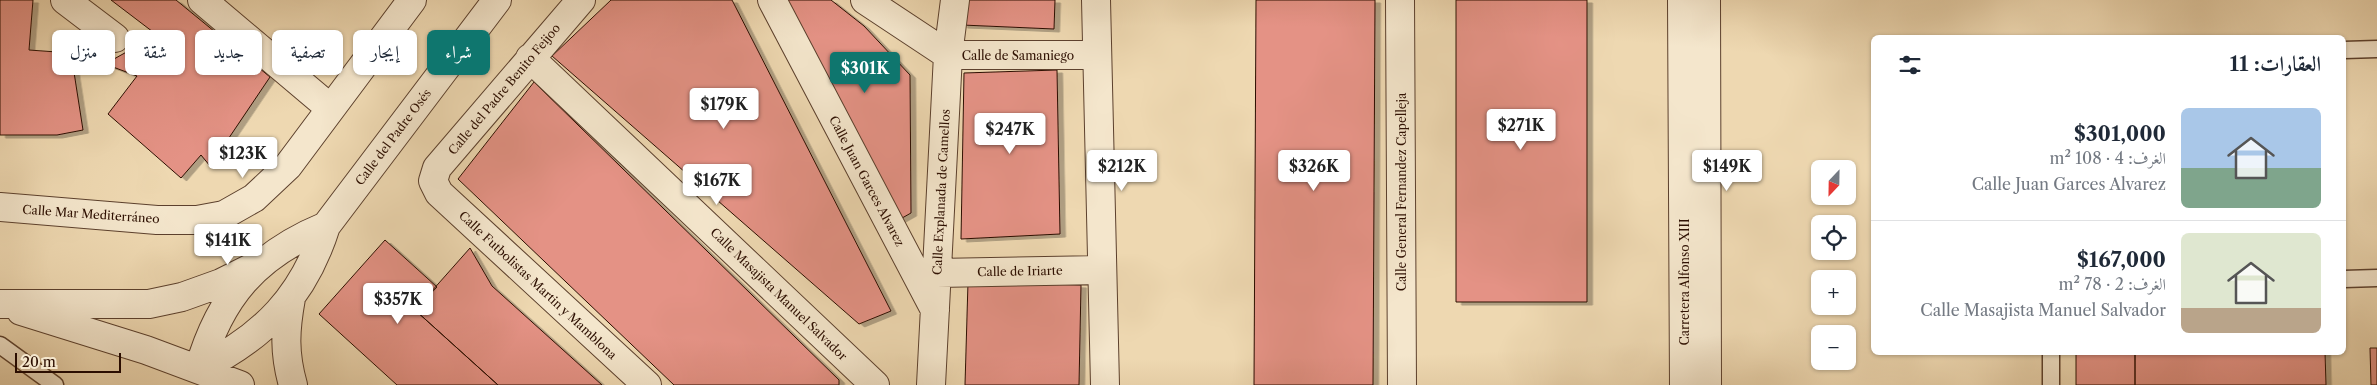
<!DOCTYPE html>
<html lang="ar">
<head>
<meta charset="utf-8">
<style>
  :root { --surface:#fff; --page:#f2f2f3; --text:#1f2937; --muted:#747a83; --line:#e0e1e3; --accent:#0f766e }
  body { margin:0; font-family:"Libre Caslon Text",Amiri,serif; background:var(--page); color:var(--text); direction:rtl; height:100vh; display:flex; flex-direction:column; font-size:19px; white-space:nowrap }
  * { box-sizing:border-box; margin:0 }
  p { font-size:16px; color:var(--muted) }
  .icon { flex:none; width:28px; height:28px; fill:none; stroke:currentColor; stroke-width:2; stroke-linecap:round; stroke-linejoin:round }
  .map { position:relative; flex:1; overflow:hidden; direction:ltr }
  .side { position:absolute; left:1871px; top:35px; width:475px; height:320px; display:flex; flex-direction:column; background:var(--surface); border-radius:8px; box-shadow:0 1px 4px #0004; direction:rtl }
  .side>* { flex:none }
  .hud { position:absolute; left:15px; top:30px; width:475px; height:45px; direction:rtl; display:flex; gap:10px }
  .needle { width:32px; rotate:202deg }
  .fabs { position:absolute; left:1811px; top:160px; display:grid; gap:10px }
  .fabs a { display:grid; place-items:center; width:45px; height:45px; border-radius:8px; background:var(--surface); box-shadow:0 1px 4px #0004; font-size:25px }
  .scale { position:absolute; left:15px; bottom:12px; width:106px; box-sizing:border-box; padding-left:5px; border:2px solid #2c0e01; border-top:0; font-size:14px; line-height:18px; white-space:nowrap; color:#2c0e01; -webkit-text-stroke:4px #f4e6cc; paint-order:stroke }
  .price { position:absolute; translate:-50% -42px; padding:0 11px; border-radius:5px; background:#fff; color:#222; font-size:16px; line-height:32px; filter:drop-shadow(0 1px 2px #0008) }
  .price::after { content:''; position:absolute; left:50%; top:30px; width:15px; height:11px; margin-left:-8px; background:inherit; clip-path:polygon(0 0,100% 0,50% 100%) }
  .price.current { background:var(--accent); color:#fff }
  ul { padding:0; list-style:none }
  li { display:flex; align-items:center; gap:15px; height:125px; padding:0 25px }
  li+li { border-top:1px solid var(--line) }
  li span { display:grid; place-items:center; flex:none; width:140px; height:100px; border-radius:8px; color:#555 }
  li>.icon { margin-inline-start:auto }
  span .icon { width:60px; height:60px; fill:#fffc; stroke-width:1 }
  li b { font-size:21px }
  h2 { display:flex; justify-content:space-between; align-items:center; height:60px; padding:0 25px; font-size:21px }
  .chip { padding:0 18px; border-radius:8px; background:var(--surface); box-shadow:0 1px 4px #0004; font-size:18px; line-height:45px }
  .chip.current { background:var(--accent); color:#fff }
  .map>svg:first-child { display:block }
  .building { fill:#e49285; stroke:#2c0e01; filter:url(#shadow) }
  .lines { fill:none; stroke-linecap:round; stroke-linejoin:round }
  .service-casing { stroke:#5c402d; stroke-width:19 }
  .minor-casing { stroke:#5c402d; stroke-width:30 }
  .tertiary-casing { stroke:#5c402d; stroke-width:30 }
  .service { stroke:#f4e6cc; stroke-width:16 }
  .minor { stroke:#f4e6cc; stroke-width:28 }
  .tertiary { stroke:#f4e6cc; stroke-width:28 }
  .labels { text-anchor:middle; dominant-baseline:central; stroke-width:5; stroke-linejoin:round; paint-order:stroke }
  .street-label { font-size:12px; fill:#2c0e01; stroke:#f4e6cc }
</style>
</head>
<body>
<div class="map">
<svg width="2377" height="385" viewBox="0 0 2377 385">
  <defs>
    <filter id="shadow"><feDropShadow dx="5.5" dy="3" stdDeviation="0" flood-color="#0004"/></filter>
  </defs>
  <rect width="100%" height="100%" fill="#eed8b1"/>
  <filter id="stains"><feTurbulence type="fractalNoise" baseFrequency=".004" numOctaves="4"/><feColorMatrix values="0 0 0 0 .2 0 0 0 0 .09 0 0 0 0 .02 0 0 0 .5 -.17"/></filter>
  <radialGradient id="worn" r=".72"><stop offset=".6" stop-color="#630" stop-opacity="0"/><stop offset="1" stop-color="#630" stop-opacity=".3"/></radialGradient>
  <!-- building -->
  <path class="building" d="M0 0H33L29 50 71 53 83 130 57 135H0Z
    M111 0H176L270 77 210 166 201 155 181 178 108 114 137 76 105 64 157 35Z
    M611 0H732L891 311 859 324 552 56Z
    M787 0H831L864 26 910 75 911 213 895 222Z
    M963 0H1055L1054 29 962 25Z
    M1256 0H1375L1373 385H1254Z
    M1456 0H1587V302H1456Z
    M1057 70 1060 234 961 239 964 73Z
    M534 82 839 380V385H674L458 179Z
    M385 240 437 287 415 310 498 385H397L319 314Z
    M470 248 492 286 602 385H498L415 310Z
    M968 282 1081 285 1079 385H965Z
    M2370 348H2377V385H2371Z
    M2076 352H2135V385H2076Z
    M2135 352H2325L2326 385H2135Z"/>
  <g class="lines">
    <!-- service casing -->
    <g class="service-casing">
      <path id="service" d="M2344 50 2377 49
        M2344 279 2377 278
        M0 345 55 385
        M2051 385V352"/>
    </g>
    <!-- minor casing -->
    <g class="minor-casing">
      <path id="minor" d="M65 0 115 38
        M202 0 330 108
        M581 0 437 168 433 181 439 193 647 385
        M772 0 935 310
        M865 0 948 55H1097
        M1096 0 1105 385
        M1400 0 1402 385
        M530 58 875 385
        M0 207 157 220H197L224 215 254 198 288 166 412 0
        M937 273 1102 270
        M291 298C285 331 284 353 293 385
        M0 304H149L182 297 221 283 261 263
        M21 311 146 350 240 385
        M199 369C264 337 304 296 326 226L497 0
        M199 369C220 296 256 255 326 226
        M931 385 948 55 955 0"/>
    </g>
    <!-- tertiary casing -->
    <g class="tertiary-casing">
      <path id="tertiary" d="M1682 0 1684 385
        M1706 0 1707 385"/>
    </g>
    <!-- service -->
    <use href="#service" class="service"/>
    <!-- minor -->
    <use href="#minor" class="minor"/>
    <!-- tertiary -->
    <use href="#tertiary" class="tertiary"/>
  </g>
  <g class="labels">
    <!-- street labels -->
    <g class="street-label">
      <text x="1018" y="55">Calle de Samaniego</text>
      <text transform="translate(504 89) rotate(-50)">Calle del Padre Benito Feijoo</text>
      <text transform="translate(393 137) rotate(-53)">Calle del Padre Osés</text>
      <text transform="translate(867 181) rotate(62)">Calle Juan Garces Alvarez</text>
      <text transform="translate(941 192) rotate(-87)">Calle Explanada de Camellos</text>
      <text transform="translate(1401 192) rotate(-90)">Calle General Fernandez Capelleja</text>
      <text transform="translate(91 214) rotate(4)">Calle Mar Mediterráneo</text>
      <text transform="translate(1020 271) rotate(-1)">Calle de Iriarte</text>
      <text transform="translate(1684 282) rotate(-90)">Carretera Alfonso XIII</text>
      <text transform="translate(538 285) rotate(43)">Calle Futbolistas Martin y Mamblona</text>
      <text transform="translate(779 294) rotate(44)">Calle Masajista Manuel Salvador</text>
    </g>
  </g>
  <rect width="100%" height="100%" filter="url(#stains)"/>
  <rect width="100%" height="100%" fill="url(#worn)"/>
</svg>
<div class="fabs">
<a><svg class="needle" viewBox="-14 -14 28 28"><path d="M0-13l5 13h-10z" fill="#e53935"/><path d="M0 13l5-13h-10z" fill="#747a83"/></svg></a>
<a><svg class="icon" aria-label="locate" viewBox="0 0 24 24"><circle cx="12" cy="12" r="6"/><path d="M12 2v4M12 18v4M2 12h4M18 12h4"/></svg></a>
<a>+</a>
<a>−</a>
</div>
<div class="scale">20 m</div>
<b class="price current" style="left:865px;top:94px">$301K</b>
<b class="price" style="left:724px;top:130px">$179K</b>
<b class="price" style="left:1521px;top:151px">$271K</b>
<b class="price" style="left:1010px;top:155px">$247K</b>
<b class="price" style="left:243px;top:179px">$123K</b>
<b class="price" style="left:1122px;top:192px">$212K</b>
<b class="price" style="left:1314px;top:192px">$326K</b>
<b class="price" style="left:1727px;top:192px">$149K</b>
<b class="price" style="left:717px;top:206px">$167K</b>
<b class="price" style="left:228px;top:266px">$141K</b>
<b class="price" style="left:398px;top:325px">$357K</b>
<div class="hud">
<a class="chip current">شراء</a>
<a class="chip">إيجار</a>
<a class="chip">تصفية</a>
<a class="chip">جديد</a>
<a class="chip">شقة</a>
<a class="chip">منزل</a>
</div>
<section class="side">
<h2>العقارات: 11<svg class="icon" aria-label="filters" viewBox="0 0 24 24"><path d="M4 7h16M4 17h16"/><circle cx="9" cy="7" r="2"/><circle cx="15" cy="17" r="2"/></svg></h2>
<ul>
<li><span style="background:linear-gradient(#a9c7e8 60%,#7fa58c 0)"><svg class="icon" aria-label="home" viewBox="0 0 24 24"><path d="M3 11l9-7 9 7M6 9v11h12V9"/></svg></span><div><b>$301,000</b><p>الغرف: 4 · 108 m²</p><p>Calle Juan Garces Alvarez</p></div></li>
<li><span style="background:linear-gradient(#dfe7d0 75%,#b9a48a 0)"><svg class="icon" aria-label="home" viewBox="0 0 24 24"><path d="M3 11l9-7 9 7M6 9v11h12V9"/></svg></span><div><b>$167,000</b><p>الغرف: 2 · 78 m²</p><p>Calle Masajista Manuel Salvador</p></div></li>
</ul>
</section>
</div>
</body>
</html>
